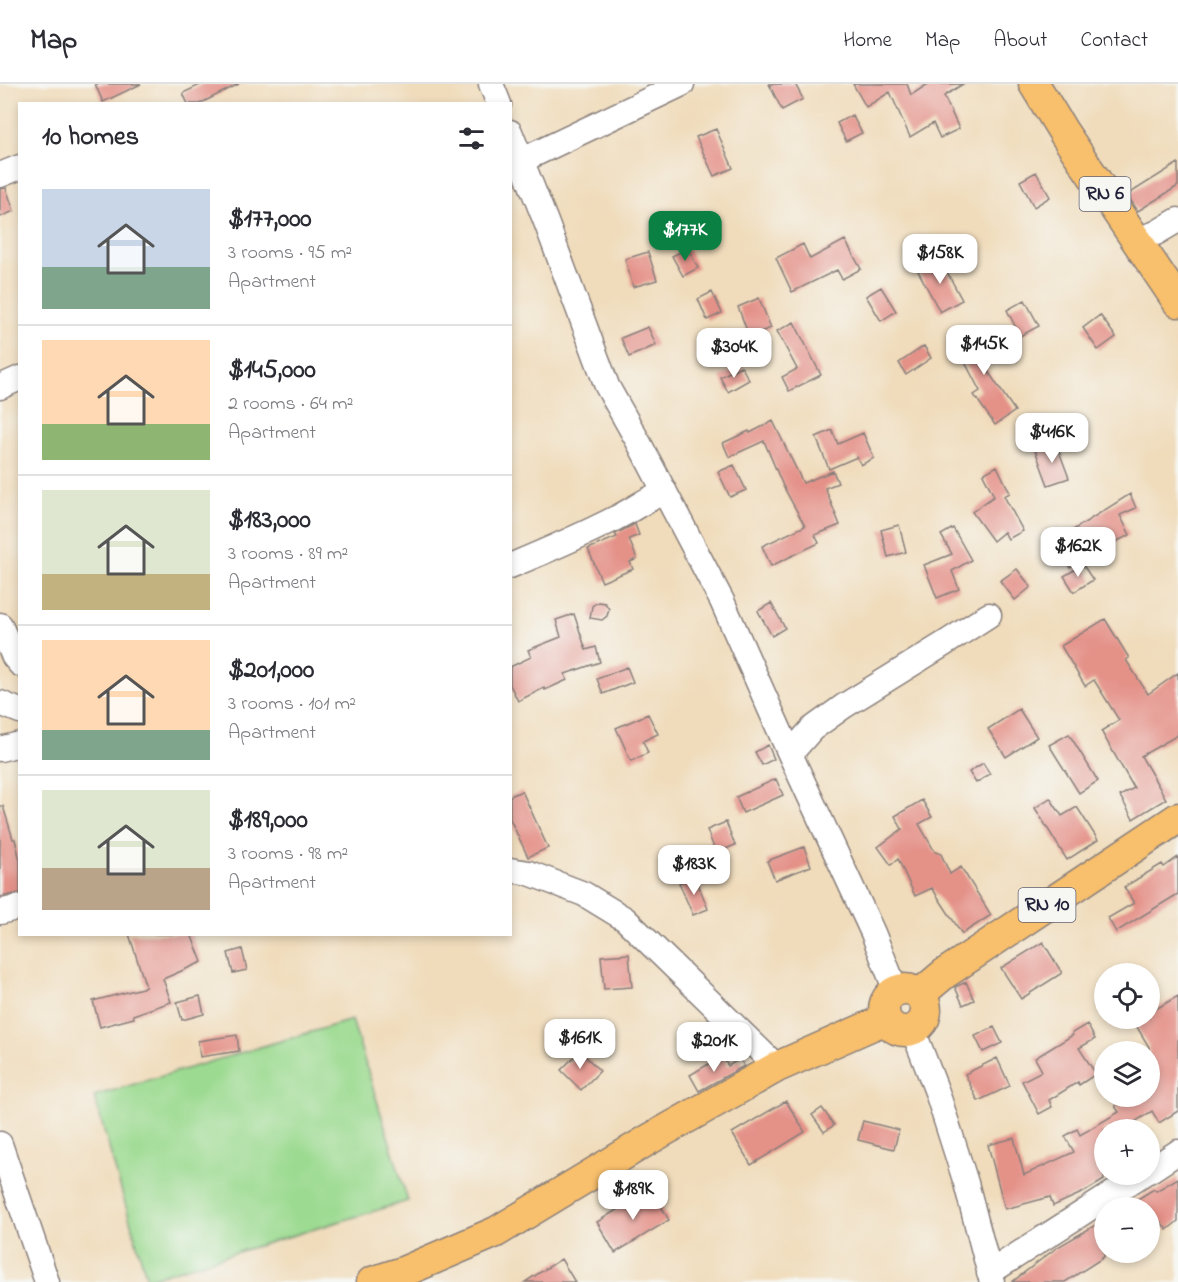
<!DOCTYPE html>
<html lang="en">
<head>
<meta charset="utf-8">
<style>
  :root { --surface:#fff; --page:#f7f7f7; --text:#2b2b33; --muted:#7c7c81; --line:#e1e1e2; --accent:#0b8043 }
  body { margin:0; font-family:"Indie Flower",sans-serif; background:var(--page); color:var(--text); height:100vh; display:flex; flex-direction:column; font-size:22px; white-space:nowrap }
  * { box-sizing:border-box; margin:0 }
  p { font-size:20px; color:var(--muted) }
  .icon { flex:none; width:33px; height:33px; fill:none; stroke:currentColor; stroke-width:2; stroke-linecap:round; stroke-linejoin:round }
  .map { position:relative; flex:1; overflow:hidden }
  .side { position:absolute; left:18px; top:18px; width:494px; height:834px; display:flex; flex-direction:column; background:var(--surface); border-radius:0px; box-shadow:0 3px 9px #0003 }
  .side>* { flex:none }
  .controls { position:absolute; left:1094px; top:879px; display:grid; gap:12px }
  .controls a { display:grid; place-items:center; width:66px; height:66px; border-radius:50%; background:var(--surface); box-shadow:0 3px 9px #0003; font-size:30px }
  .price { position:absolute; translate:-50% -51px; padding:0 14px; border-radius:12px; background:#fff; color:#222; font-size:20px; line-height:39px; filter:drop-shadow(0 2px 3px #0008) }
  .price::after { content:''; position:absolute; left:50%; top:36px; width:18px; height:14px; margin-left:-9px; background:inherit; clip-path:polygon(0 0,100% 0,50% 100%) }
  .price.on { background:var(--accent); color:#fff }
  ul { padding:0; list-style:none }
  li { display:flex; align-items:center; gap:18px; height:150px; padding:0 24px }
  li+li { border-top:2px solid var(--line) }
  li span { display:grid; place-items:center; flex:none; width:168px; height:120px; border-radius:0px; color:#555 }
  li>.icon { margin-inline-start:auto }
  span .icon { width:72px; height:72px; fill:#fffc; stroke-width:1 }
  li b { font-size:26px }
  h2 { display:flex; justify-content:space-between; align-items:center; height:72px; padding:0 24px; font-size:26px }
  header { display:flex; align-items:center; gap:36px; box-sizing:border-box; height:84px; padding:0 30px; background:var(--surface); border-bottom:2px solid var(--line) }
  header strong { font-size:28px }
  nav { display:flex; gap:33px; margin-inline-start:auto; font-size:21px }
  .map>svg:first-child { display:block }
  .green { fill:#9bda90; stroke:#5e7e66; stroke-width:1.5 }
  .building { fill:#e49188 }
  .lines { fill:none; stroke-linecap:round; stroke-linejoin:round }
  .minor-casing { stroke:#897f7b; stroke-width:27 }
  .major-casing { stroke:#897f7b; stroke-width:33 }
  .minor { stroke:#fff; stroke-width:24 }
  .major { stroke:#f8bf6c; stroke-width:30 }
  .labels { text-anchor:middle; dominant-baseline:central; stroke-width:4.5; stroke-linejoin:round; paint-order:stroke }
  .shield { fill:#f6f6f2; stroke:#626272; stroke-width:1.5 }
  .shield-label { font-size:20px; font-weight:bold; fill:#22223b }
</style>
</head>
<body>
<header>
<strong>Map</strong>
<nav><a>Home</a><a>Map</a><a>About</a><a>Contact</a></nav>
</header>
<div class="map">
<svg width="1178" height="1198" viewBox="0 0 1178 1198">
  <rect width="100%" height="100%" fill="#f6f6f2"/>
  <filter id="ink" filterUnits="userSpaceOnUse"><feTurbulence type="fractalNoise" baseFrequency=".0167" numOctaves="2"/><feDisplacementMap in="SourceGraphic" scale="12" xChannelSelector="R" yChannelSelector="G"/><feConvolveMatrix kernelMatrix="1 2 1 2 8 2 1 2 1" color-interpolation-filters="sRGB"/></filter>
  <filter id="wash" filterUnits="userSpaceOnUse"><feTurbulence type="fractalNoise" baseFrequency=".008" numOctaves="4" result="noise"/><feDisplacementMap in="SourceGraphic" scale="24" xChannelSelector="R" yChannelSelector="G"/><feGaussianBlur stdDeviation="1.35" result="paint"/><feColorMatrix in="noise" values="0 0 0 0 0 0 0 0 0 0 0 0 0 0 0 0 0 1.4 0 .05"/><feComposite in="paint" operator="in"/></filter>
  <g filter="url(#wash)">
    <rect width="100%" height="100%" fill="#f0dcbb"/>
    <!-- green -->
    <path class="green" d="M352 936 408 1117 147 1195 94 1012Z"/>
    <g id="blocks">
      <!-- building -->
      <path class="building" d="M95 0H141L103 18Z
        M202 0H239L199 20H188L183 9Z
        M769 0H795L803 15 782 26Z
        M853 0H907L911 11 928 0H963L944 12 959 45 940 54 933 39 910 53 890 8 866 23Z
        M852 31 862 49 846 57 837 39Z
        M716 45 733 84 714 92 696 53Z
        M1178 79V102L1138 127 1127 111Z
        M1036 88 1050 113 1034 123 1020 97Z
        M6 104 14 127 0 133V105Z
        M845 156 861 185 842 195 837 186 792 208 776 174 803 160 810 175Z
        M688 164 698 184 683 192 672 172Z
        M648 168 657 196 633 203 625 175Z
        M939 173 962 216 940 228 917 185Z
        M881 203 896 227 881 237 866 212Z
        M712 208 722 229 707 236 698 215Z
        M759 214 771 244 749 252 738 223Z
        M1025 216 1039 242 1020 252 1007 226Z
        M1100 231 1116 253 1098 266 1083 244Z
        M794 238 821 291 789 307 782 293 797 285 777 247Z
        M648 243 656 261 629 273 621 254Z
        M979 244 995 274 983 280 1015 327 995 341 974 311 980 307 954 257Z
        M924 262 931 274 906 291 899 279Z
        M741 282 749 296 728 308 720 293Z
        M773 337 803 399 833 387 838 399 825 404 840 441 815 451 819 459 771 482 762 462 805 442 783 402 764 357 729 373 723 359 749 347 750 349Z
        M832 346 838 360 863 349 874 374 861 381 857 373 829 385 816 353Z
        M1056 359 1069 394 1048 401 1035 366Z
        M734 381 746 406 730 413 718 388Z
        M997 382 1010 409 1004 412 1023 447 1008 455 1004 448 993 457 972 428 994 412 983 390Z
        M1130 410 1136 424 1120 431 1130 451 1107 462 1070 484 1054 458Z
        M635 440 639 451 629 455 637 475 630 478 633 485 602 498 588 465 617 453 615 450Z
        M899 441 906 468 888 473 881 446Z
        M953 444 971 476 952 487 959 505 937 514 924 481 952 470 941 451Z
        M1083 481 1093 496 1074 508 1064 492Z
        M1017 485 1031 503 1015 516 1000 497Z
        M598 518 605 519 609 525 607 532 602 536 590 534 592 522Z
        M771 519 785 544 772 552 758 527Z
        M574 530 586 566 596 563 600 578 565 590 567 596 545 606 544 604 518 617 510 601V583L531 573 528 566 561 553 556 536Z
        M1105 535 1129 574 1126 576 1148 610 1178 589V651L1141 672 1166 715 1133 735 1120 712 1134 704 1101 647 1119 636 1094 596 1085 602 1061 562Z
        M627 583 633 598 603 610 597 595Z
        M1019 625 1037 653 1006 673 988 645Z
        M648 630 658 650 643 657 648 669 631 677 616 644Z
        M1069 650 1098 697 1079 709 1049 661Z
        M768 661 774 675 762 681 755 668Z
        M983 679 990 690 976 699 969 688Z
        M776 695 783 711 743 729 736 713Z
        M522 707 548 764 528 773 510 735V712Z
        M1050 714 1062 732 1077 723 1098 756 1067 776 1035 724Z
        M922 716 932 733 919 740 935 768 941 770 950 790 961 783 991 831 962 850 932 804 915 812 898 775 891 781 878 763 902 745 895 732Z
        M0 722H3L13 755H15L20 777V809L0 813Z
        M726 738 735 761 716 769 707 746Z
        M804 763 811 782 775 796 767 777Z
        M1178 773V810L1116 848 1108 834 1134 819 1124 803 1162 780 1164 783Z
        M695 792 708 825 693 831 679 799Z
        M129 850H191L202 878 163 895 171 918 133 931 134 934 100 943 93 917 146 903Z
        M1043 858 1062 889 1021 915 1001 884Z
        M242 865 247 886 233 889 228 869Z
        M629 870 632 903 604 905 601 872Z
        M966 898 974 916 963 921 955 903Z
        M200 912 204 930 182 936 177 918Z
        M1178 912V1027L1159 1039 1152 1027 1122 1046H1104V1096L1084 1108 1053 1122 1050 1113 1005 1125 988 1061 1014 1054 1024 1091 1074 1068 1065 1052 1077 1045 1080 1051 1119 1028 1115 1022 1129 1012H1149V963L1134 938 1141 934H1149V929Z
        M1087 940 1095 955 1079 964 1096 990 1079 1001 1078 998 1049 1016 1052 1023 1039 1030 1022 997 1042 987 1035 974 1073 951 1072 949Z
        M994 943 1002 959 983 968 975 952Z
        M237 951 239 967 200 973 198 957Z
        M580 967 600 987 581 1006 561 986Z
        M722 972 728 982 740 975 744 982 699 1007 690 991Z
        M997 974 1010 1002 978 1017 965 990Z
        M786 1017 805 1048 751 1081 732 1049Z
        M822 1024 834 1041 824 1048 812 1031Z
        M863 1037 899 1046 894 1065 858 1056Z
        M1178 1094V1137L1167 1146 1161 1138 1149 1146V1124H1123L1154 1105 1156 1107Z
        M651 1105 669 1136 615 1169 597 1138Z
        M1104 1136V1173L1065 1198H1012L1056 1164Z
        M561 1175 575 1198H525Z"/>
    </g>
  </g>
  <g filter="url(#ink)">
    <use href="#blocks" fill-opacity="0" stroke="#897f7b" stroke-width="1.5"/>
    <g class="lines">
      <!-- minor casing -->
      <g class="minor-casing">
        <path id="minor" d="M491 0 499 20
          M510 48 546 138 607 302 639 359 722 517 790 670 873 849 896 907
          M510 82 682 0
          M0 91 20 83
          M1136 156 1156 149 1178 136
          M0 303 20 294
          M510 482C546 467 581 452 616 434 633 426 647 414 665 408
          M0 541 14 573 20 580
          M0 619 20 627
          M0 665 20 660
          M790 670 812 645 844 622 944 560 989 531
          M510 786 529 789 584 810 625 835 777 983
          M0 828 20 823
          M913 946 937 1008 966 1099 992 1198
          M0 1060 47 1198
          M1149 1087 1178 1068
          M989 1189 1143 1090"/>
      </g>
      <!-- major casing -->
      <g class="major-casing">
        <path id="major" d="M1034 0 1064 49 1178 218
          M884 926a21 21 0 1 1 42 0a21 21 0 1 1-42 0Z
          M919 911 944 890 1178 734
          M372 1198 403 1188 496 1148 648 1056 777 983 886 935"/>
      </g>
      <!-- minor -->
      <use href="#minor" class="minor"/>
      <!-- major -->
      <use href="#major" class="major"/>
    </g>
  </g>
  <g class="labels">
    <!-- shield labels -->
    <g class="shield">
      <rect x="1079.5" y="93" width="51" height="34" rx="4.5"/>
      <rect x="1018.5" y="804" width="57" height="34" rx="4.5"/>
    </g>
    <g class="shield-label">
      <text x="1105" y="110">RN 6</text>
      <text x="1047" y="821">RN 10</text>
    </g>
  </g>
</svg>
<div class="controls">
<a><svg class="icon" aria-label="locate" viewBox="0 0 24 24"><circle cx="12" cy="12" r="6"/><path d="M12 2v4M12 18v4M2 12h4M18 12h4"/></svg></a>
<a><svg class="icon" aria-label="layers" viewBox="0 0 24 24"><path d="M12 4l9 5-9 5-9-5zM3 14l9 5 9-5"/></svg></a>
<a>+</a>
<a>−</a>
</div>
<b class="price on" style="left:685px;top:178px">$177K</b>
<b class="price" style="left:940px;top:201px">$158K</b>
<b class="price" style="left:984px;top:292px">$145K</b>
<b class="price" style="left:734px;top:295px">$304K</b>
<b class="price" style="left:1052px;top:380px">$416K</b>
<b class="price" style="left:1078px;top:494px">$162K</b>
<b class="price" style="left:694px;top:812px">$183K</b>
<b class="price" style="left:580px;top:986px">$161K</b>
<b class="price" style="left:714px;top:989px">$201K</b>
<b class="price" style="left:633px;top:1137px">$189K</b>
<section class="side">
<h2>10 homes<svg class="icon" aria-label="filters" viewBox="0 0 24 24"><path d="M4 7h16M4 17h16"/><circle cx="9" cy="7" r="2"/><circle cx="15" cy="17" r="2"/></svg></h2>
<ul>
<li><span style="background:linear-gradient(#c9d6e8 65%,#7fa58c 0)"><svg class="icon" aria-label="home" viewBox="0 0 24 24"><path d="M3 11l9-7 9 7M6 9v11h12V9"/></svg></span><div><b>$177,000</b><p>3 rooms · 95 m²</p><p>Apartment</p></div></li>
<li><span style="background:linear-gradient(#ffd9b3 70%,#8fb573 0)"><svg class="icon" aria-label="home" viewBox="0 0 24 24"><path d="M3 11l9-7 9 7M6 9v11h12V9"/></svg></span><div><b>$145,000</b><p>2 rooms · 64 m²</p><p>Apartment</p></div></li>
<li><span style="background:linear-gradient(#dfe7d0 70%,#c2b280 0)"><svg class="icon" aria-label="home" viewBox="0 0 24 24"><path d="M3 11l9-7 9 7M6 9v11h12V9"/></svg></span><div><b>$183,000</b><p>3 rooms · 89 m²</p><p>Apartment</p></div></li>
<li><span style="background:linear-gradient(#ffd9b3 75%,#7fa58c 0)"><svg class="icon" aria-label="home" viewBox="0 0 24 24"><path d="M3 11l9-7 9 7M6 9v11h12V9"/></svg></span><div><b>$201,000</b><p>3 rooms · 101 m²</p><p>Apartment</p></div></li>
<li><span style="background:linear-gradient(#dfe7d0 65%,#b9a48a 0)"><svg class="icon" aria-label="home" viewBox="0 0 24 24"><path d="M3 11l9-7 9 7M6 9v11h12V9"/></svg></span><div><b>$189,000</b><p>3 rooms · 98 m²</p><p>Apartment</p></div></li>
</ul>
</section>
</div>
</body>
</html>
